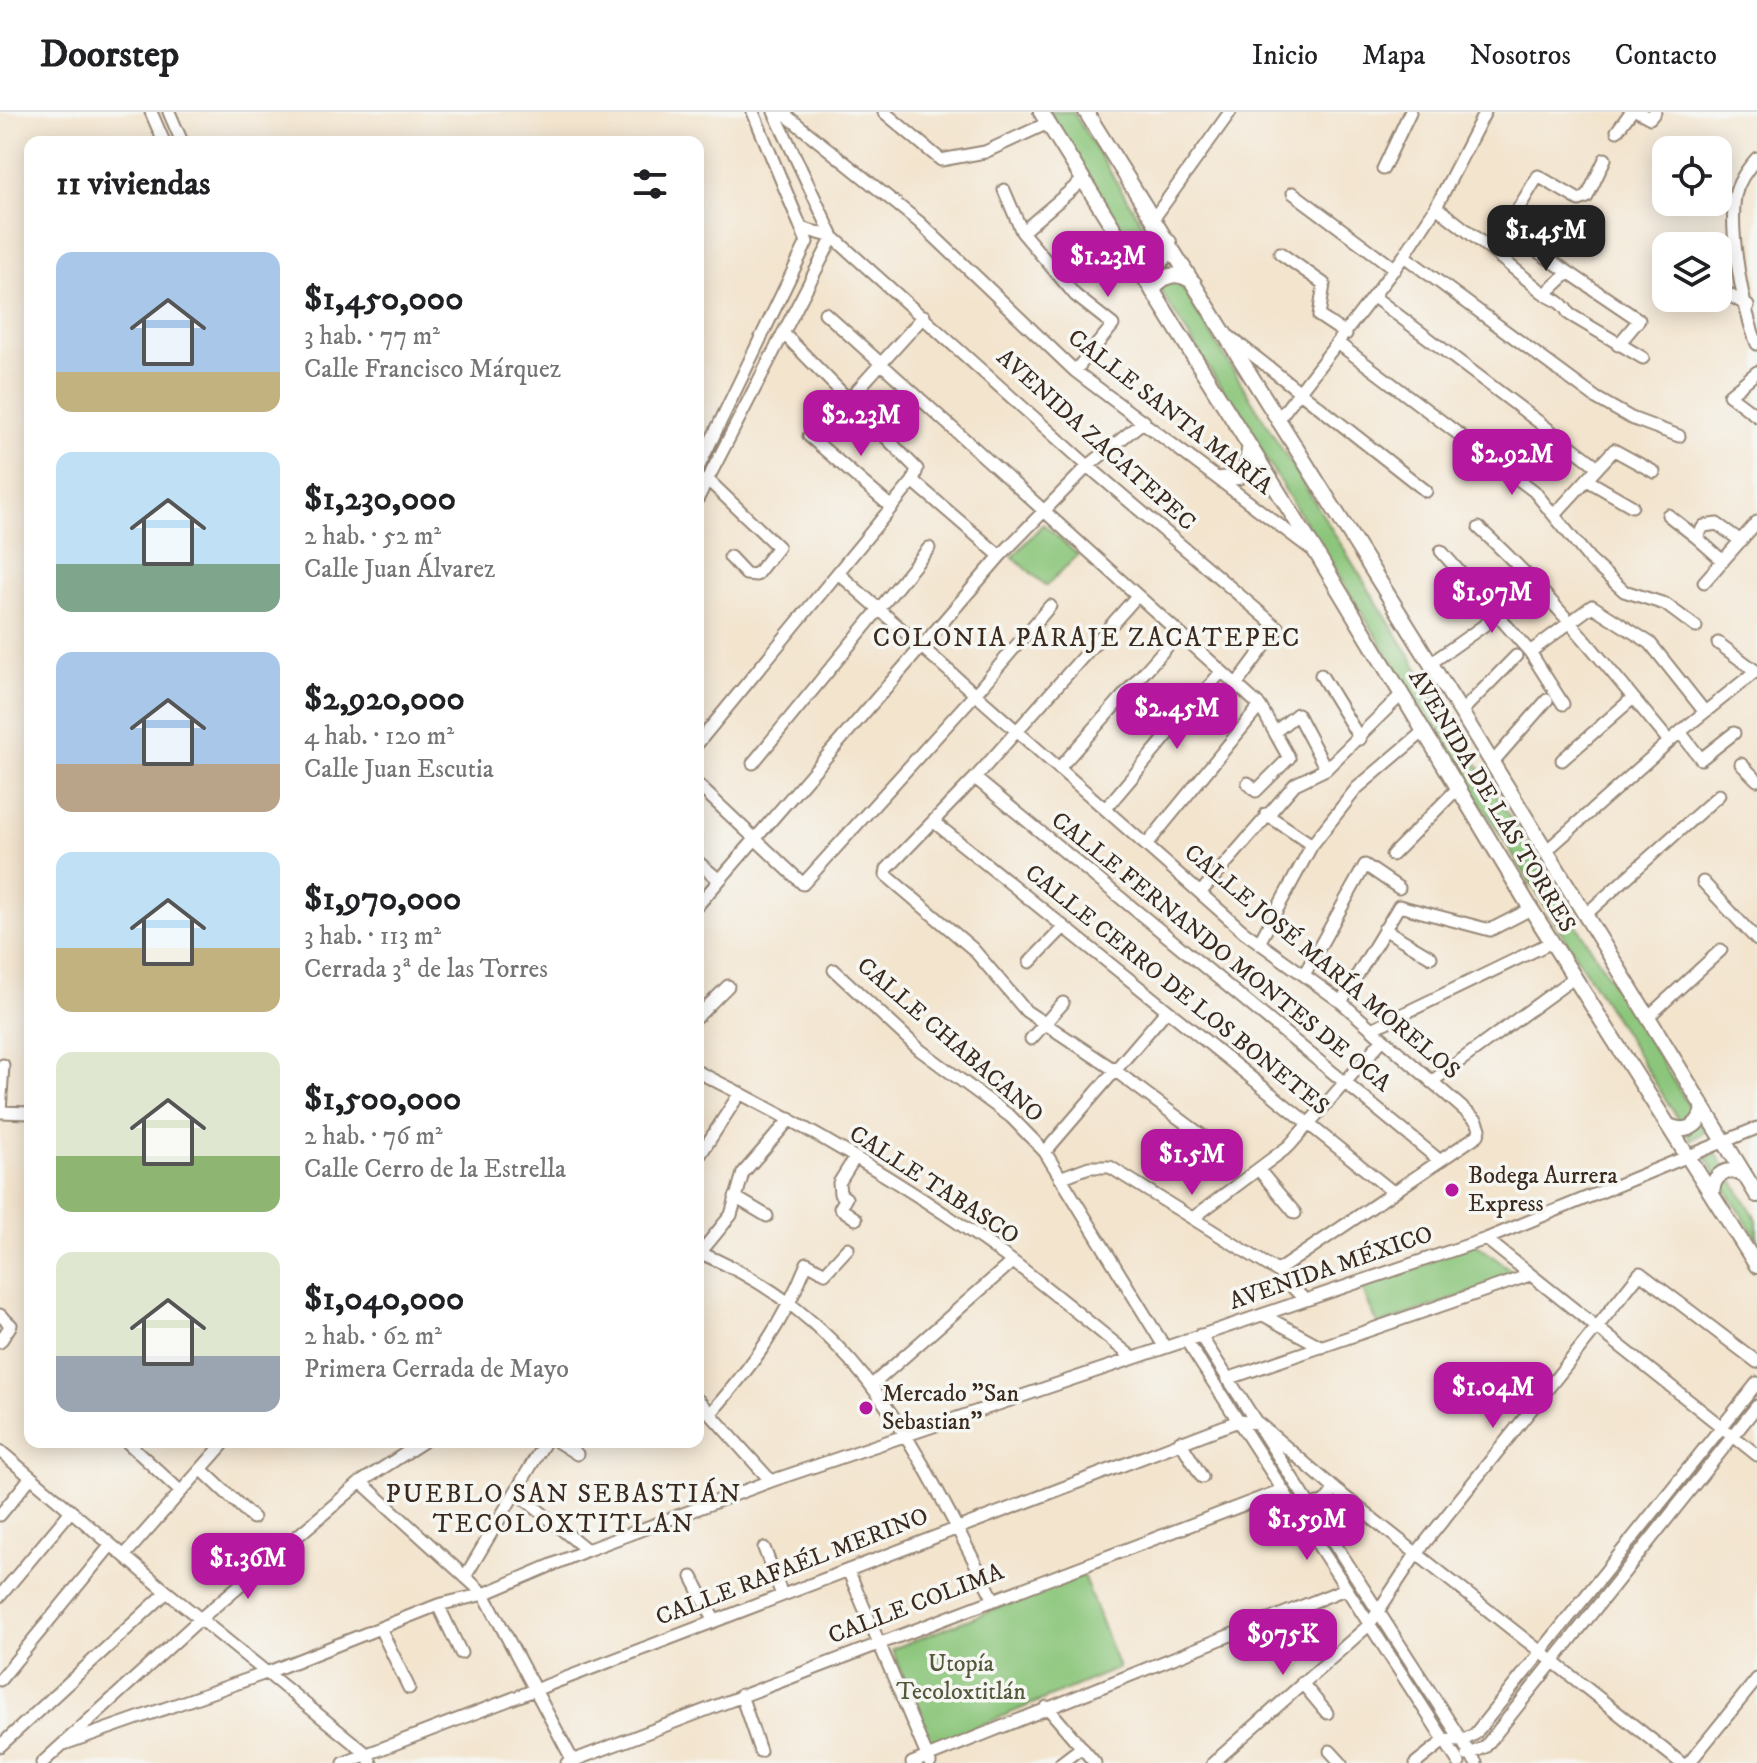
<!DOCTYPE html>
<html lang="es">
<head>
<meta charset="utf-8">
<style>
  :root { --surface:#fff; --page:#f6f6f6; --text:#202124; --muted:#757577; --line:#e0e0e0; --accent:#b5179e }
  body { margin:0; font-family:"IM FELL DW Pica",serif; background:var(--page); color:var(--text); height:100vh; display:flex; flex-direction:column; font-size:30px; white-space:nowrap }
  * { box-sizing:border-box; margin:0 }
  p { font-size:26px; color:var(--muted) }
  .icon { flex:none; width:44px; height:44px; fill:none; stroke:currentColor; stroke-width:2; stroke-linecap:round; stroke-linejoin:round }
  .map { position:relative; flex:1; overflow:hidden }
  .panel { position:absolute; left:24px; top:24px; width:680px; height:1312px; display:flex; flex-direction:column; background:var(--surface); border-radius:16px; box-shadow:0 4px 20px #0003 }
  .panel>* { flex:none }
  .tools { position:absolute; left:1652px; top:24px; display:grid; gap:16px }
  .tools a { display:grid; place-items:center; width:80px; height:80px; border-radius:16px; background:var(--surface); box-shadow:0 4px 20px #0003; font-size:40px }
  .price { position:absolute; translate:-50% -68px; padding:0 18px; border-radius:16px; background:var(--accent); color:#fff; font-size:26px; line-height:52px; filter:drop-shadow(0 2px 4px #0008) }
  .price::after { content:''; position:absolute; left:50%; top:48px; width:24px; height:18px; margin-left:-12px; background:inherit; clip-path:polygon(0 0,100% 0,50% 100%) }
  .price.on { background:#222; color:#fff }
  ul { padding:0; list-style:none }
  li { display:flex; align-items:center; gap:24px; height:200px; padding:0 32px }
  li span { display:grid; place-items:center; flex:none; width:224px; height:160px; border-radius:16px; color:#555 }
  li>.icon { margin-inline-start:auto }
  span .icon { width:96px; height:96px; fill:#fffc; stroke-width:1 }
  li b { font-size:34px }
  h2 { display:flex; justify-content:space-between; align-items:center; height:96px; padding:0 32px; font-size:34px }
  header { display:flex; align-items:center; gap:48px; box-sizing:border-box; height:112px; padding:0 40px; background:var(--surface); border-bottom:2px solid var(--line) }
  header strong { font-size:38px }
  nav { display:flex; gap:44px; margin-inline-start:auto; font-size:28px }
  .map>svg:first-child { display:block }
  .green { fill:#8cc67b; stroke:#64784c; stroke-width:2 }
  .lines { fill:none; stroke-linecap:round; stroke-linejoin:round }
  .minor-casing { stroke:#978776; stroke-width:15 }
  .major-casing { stroke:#978776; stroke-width:18 }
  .minor { stroke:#fff; stroke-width:11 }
  .major { stroke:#fff; stroke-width:14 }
  .poi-dot { fill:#b5179e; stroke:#f6f6f2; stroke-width:3 }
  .labels { text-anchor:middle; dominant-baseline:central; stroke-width:7; stroke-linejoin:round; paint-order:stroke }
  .street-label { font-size:24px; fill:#3b2a1e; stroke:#f6f6f2 }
  .poi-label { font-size:24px; fill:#3b2a1e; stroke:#f6f6f2; text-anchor:start }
  .park-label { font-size:24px; fill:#53593a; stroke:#f6f6f2 }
  .neighbourhood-label { font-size:26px; letter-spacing:2px; fill:#3b2a1e; stroke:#f6f6f2 }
</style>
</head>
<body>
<header>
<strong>Doorstep</strong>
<nav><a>Inicio</a><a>Mapa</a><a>Nosotros</a><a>Contacto</a></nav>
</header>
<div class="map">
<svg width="1757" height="1651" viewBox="0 0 1757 1651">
  <rect width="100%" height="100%" fill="#f6f6f2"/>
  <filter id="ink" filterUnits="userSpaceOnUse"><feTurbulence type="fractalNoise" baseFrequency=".0125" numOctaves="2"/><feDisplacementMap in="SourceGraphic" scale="16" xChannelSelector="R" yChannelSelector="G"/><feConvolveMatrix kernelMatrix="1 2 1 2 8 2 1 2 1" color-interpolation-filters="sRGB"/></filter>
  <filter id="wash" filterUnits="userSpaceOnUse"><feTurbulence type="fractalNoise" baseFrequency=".006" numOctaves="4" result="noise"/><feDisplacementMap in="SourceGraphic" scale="32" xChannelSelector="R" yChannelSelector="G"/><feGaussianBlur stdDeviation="1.8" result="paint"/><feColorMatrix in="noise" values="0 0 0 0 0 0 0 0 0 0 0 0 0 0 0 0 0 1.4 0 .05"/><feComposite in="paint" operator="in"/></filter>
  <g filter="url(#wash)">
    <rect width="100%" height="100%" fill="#f3e4ce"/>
    <!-- green -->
    <path class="green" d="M1049 0H1073L1705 1020 1691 1028Z
      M1043 412 1078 443 1046 474 1013 445Z
      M1716 1041 1757 1108V1127L1706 1046Z
      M1473 1130 1519 1164 1378 1213 1359 1170Z
      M1083 1463 1119 1556 931 1634 892 1537Z"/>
  </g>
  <g filter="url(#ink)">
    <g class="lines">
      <!-- minor casing -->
      <g class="minor-casing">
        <path id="minor" d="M151 0 164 30
          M169 0 182 30
          M782 0 919 110 1075 259 1311 437
          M884 0 941 48 985 40 1048 11
          M1639 0 1650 6 1655 0
          M1617 19 1631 0
          M1757 46C1747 57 1738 69 1735 84 1729 121 1743 197 1757 232
          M1383 57 1410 0
          M1004 78 1022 120 1075 183 1113 213 1075 259
          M1293 81 1395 157
          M1436 95C1472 122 1506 150 1541 179 1552 188 1562 188 1569 202L1643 246
          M1154 106 1230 0
          M804 117 833 125 1088 354 1278 516 1236 573
          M1506 118 1639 208 1618 233
          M1022 120 1083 68
          M1494 137 1538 64 1579 88 1587 85 1605 47
          M1280 141 1324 172 1319 204 1346 222
          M1404 144 1596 286 1631 306 1679 324
          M1718 176 1748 194
          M1545 182 1568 161
          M1374 185 1598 355
          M825 201 1260 594 1289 646 1256 679 1248 671
          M783 221 917 357 913 369 1000 444
          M1230 225 1426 379
          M1339 232 1534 379 1592 450 1624 479 1665 492 1696 515
          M1757 260 1729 283 1757 304
          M1277 309 1404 144 1436 95 1485 0
          M698 356 807 130 753 0
          M707 367 778 435 756 463 746 462 730 445
          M1587 368 1632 394
          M698 386 833 125 774 0
          M890 394 809 324 833 297 850 286 924 204
          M1555 402 1614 338 1654 360
          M1668 403 1696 425 1704 414 1717 412 1741 429
          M1479 416C1549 480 1608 556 1669 629
          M1696 425 1723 449
          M1441 439 1530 540 1563 592
          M838 461 1243 819 1341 890 1477 1009 1480 1017 1478 1023 1277 1159
          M1704 470 1757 410
          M1137 484 975 666 887 757 886 763 973 837 1026 899 1113 957 1220 1037
          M1718 531 1757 560
          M1530 540 1592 494 1650 531 1704 599
          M1431 551 1486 512
          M1321 563 1360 627
          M1461 600 1516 544
          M1276 619 1297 602 1326 657
          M1680 620 1701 647 1734 621
          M698 631 913 369
          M1562 648 1633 586
          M753 651 929 436
          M1492 651 1547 588
          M1741 652 1757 668
          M1061 654 1179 521
          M975 666 1439 1048
          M698 673 803 772 976 581 1050 494
          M1107 695 1221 560
          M1266 702 1312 733
          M934 710 1393 1080
          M1148 731 1260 594
          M1546 739 1680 620 1756 559
          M1392 743 1457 677
          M698 750 718 767
          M1703 770 1757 828
          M1201 780 1295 672 1326 657 1402 582
          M698 793 1000 444 1088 354 1144 309
          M1585 803 1719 683
          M1384 817 1431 845
          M1259 831 1312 733 1357 676 1424 619
          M1030 850 1064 815
          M834 858 920 938 1011 1005 1045 1040 1164 1234
          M1305 861 1365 753 1399 776
          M1341 890 1399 794 1490 818 1531 797
          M698 904 728 874
          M1648 905 1721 838
          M1372 917 1552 830
          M1031 927 1063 891
          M698 960C807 1014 914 1077 1012 1149 1053 1180 1092 1213 1132 1245
          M1431 970 1575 865
          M0 1000 3 953
          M0 1000 30 1001
          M1045 1040 1167 898
          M698 1046 740 981
          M854 1047 839 1071 840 1082 846 1086 840 1096 856 1107
          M1259 1058 1295 1101
          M1060 1066 1089 1055H1110L1277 1159 1304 1187
          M735 1085 767 1104
          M1193 1106 1289 1034 1383 927
          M1486 1127 1757 1343
          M698 1140C861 1207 917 1339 993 1486
          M700 1141 731 1103 743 1061 790 1007
          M0 1203 11 1213 0 1230
          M1263 1203 1322 1235
          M1200 1223 1476 1651
          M1186 1228 1459 1651
          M1227 1267 1530 1163
          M872 1273 1012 1150
          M698 1288 771 1369
          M711 1301C755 1250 782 1214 807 1151L825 1161 848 1136
          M1180 1329 1202 1365
          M127 1330 180 1379
          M558 1330 577 1342
          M0 1339 167 1480 367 1642 371 1651
          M202 1358 253 1406
          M361 1370 484 1482 574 1651
          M516 1380 587 1438
          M1307 1394 1324 1391 1335 1377
          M0 1403 31 1365
          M764 1436 782 1483
          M124 1444 225 1330
          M848 1458 930 1651
          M465 1465 545 1330
          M692 1465 714 1508
          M0 1484 71 1399
          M438 1493 461 1541
          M380 1516 409 1576
          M0 1568 111 1433
          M1302 1571 1327 1601
          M741 1583 760 1639
          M1047 1595 1095 1651
          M64 1632 266 1561 438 1493 484 1482 587 1438 771 1369 1486 1127 1757 1016
          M0 1634 167 1480
          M1330 1639 1341 1651
          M1467 1643 1485 1635 1757 1294
          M42 1651 200 1507 361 1370 423 1330
          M344 1651 1238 1309 1258 1311 1335 1377 1681 1651
          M567 1651 1282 1378
          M912 1651 1345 1477
          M1061 1651 1082 1635
          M1213 1651 1369 1513 1416 1442 1640 1161 1757 1250
          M1416 1651 1445 1628 1462 1629 1475 1622 1757 1271
          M1689 1651 1757 1567"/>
      </g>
      <!-- major casing -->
      <g class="major-casing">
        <path id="major" d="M1041 0 1317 442 1531 797 1757 1154
          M1086 0 1461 600 1757 1083
          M1132 148C1150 161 1169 151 1169 130
          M1153 180C1161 162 1178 158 1194 171
          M1221 367 1238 365 1246 358 1249 338
          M1669 1014C1686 1022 1701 1014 1703 995
          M1712 1081C1713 1062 1728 1053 1745 1064"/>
      </g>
      <!-- minor -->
      <use href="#minor" class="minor"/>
      <!-- major -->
      <use href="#major" class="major"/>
    </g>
  </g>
  <!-- markers -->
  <g class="poi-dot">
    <circle cx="1452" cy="1078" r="8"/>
    <circle cx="866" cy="1296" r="8"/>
  </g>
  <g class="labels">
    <!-- street labels -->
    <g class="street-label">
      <text transform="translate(1170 300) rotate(38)">CALLE SANTA MARÍA</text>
      <text transform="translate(1096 328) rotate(42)">AVENIDA ZACATEPEC</text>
      <text transform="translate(1492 689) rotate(59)">AVENIDA DE LAS TORRES</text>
      <text transform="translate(1221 840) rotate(39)">CALLE FERNANDO MONTES DE OCA</text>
      <text transform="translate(1322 850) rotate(40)">CALLE JOSÉ MARÍA MORELOS</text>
      <text transform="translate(1177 878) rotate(39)">CALLE CERRO DE LOS BONETES</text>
      <text transform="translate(950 928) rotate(41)">CALLE CHABACANO</text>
      <text transform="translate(934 1073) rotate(33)">CALLE TABASCO</text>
      <text transform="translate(1331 1156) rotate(-19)">AVENIDA MÉXICO</text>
      <text transform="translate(792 1455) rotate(-21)">CALLE RAFAÉL MERINO</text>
      <text transform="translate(916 1492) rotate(-21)">CALLE COLIMA</text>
    </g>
    <!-- poi labels -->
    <g class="poi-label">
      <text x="1468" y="1064">Bodega Aurrera<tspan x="1468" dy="28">Express</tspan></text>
      <text x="882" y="1282">Mercado "San<tspan x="882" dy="28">Sebastian"</tspan></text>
    </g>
    <!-- park labels -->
    <g class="park-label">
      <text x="961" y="1552">Utopía<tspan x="961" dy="28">Tecoloxtitlán</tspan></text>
    </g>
    <!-- neighbourhood labels -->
    <g class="neighbourhood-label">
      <text x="1087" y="526">COLONIA PARAJE ZACATEPEC</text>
      <text x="564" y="1382">PUEBLO SAN SEBASTIÁN<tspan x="564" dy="30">TECOLOXTITLAN</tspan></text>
    </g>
  </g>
</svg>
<div class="tools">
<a><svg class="icon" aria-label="locate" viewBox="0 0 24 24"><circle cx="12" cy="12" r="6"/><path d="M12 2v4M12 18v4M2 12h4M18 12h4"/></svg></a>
<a><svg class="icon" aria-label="layers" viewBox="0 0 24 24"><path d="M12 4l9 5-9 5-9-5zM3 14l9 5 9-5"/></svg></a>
</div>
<b class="price on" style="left:1546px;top:161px">$1.45M</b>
<b class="price" style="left:1108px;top:187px">$1.23M</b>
<b class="price" style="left:861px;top:346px">$2.23M</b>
<b class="price" style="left:1512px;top:385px">$2.92M</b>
<b class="price" style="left:1492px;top:523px">$1.97M</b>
<b class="price" style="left:1177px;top:639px">$2.45M</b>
<b class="price" style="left:1192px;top:1085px">$1.5M</b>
<b class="price" style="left:1493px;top:1318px">$1.04M</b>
<b class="price" style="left:1307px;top:1450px">$1.59M</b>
<b class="price" style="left:248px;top:1489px">$1.36M</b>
<b class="price" style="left:1283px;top:1565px">$975K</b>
<section class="panel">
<h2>11 viviendas<svg class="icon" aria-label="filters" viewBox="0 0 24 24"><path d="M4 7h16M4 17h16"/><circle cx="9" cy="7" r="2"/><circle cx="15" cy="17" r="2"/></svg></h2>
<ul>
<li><span style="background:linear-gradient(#a9c7e8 75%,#c2b280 0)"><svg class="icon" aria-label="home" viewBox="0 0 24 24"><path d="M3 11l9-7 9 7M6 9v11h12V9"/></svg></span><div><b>$1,450,000</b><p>3 hab. · 77 m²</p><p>Calle Francisco Márquez</p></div></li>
<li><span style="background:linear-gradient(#bfe0f5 70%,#7fa58c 0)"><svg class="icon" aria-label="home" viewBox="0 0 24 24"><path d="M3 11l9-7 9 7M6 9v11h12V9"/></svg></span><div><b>$1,230,000</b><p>2 hab. · 52 m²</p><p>Calle Juan Álvarez</p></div></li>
<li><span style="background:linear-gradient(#a9c7e8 70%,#b9a48a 0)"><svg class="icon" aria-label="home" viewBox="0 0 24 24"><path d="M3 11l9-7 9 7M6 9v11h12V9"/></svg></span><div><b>$2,920,000</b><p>4 hab. · 120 m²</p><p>Calle Juan Escutia</p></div></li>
<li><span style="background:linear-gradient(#bfe0f5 60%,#c2b280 0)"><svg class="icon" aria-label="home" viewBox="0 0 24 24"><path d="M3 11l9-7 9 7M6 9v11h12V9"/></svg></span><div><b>$1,970,000</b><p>3 hab. · 113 m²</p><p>Cerrada 3ª de las Torres</p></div></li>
<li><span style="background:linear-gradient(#dfe7d0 65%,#8fb573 0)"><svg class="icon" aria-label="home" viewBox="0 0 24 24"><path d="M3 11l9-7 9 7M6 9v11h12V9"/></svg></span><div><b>$1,500,000</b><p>2 hab. · 76 m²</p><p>Calle Cerro de la Estrella</p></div></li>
<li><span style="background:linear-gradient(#dfe7d0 65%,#9aa5b1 0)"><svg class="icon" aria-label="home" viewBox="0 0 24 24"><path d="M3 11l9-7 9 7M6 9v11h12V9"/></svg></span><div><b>$1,040,000</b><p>2 hab. · 62 m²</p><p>Primera Cerrada de Mayo</p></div></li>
</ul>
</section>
</div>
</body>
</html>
